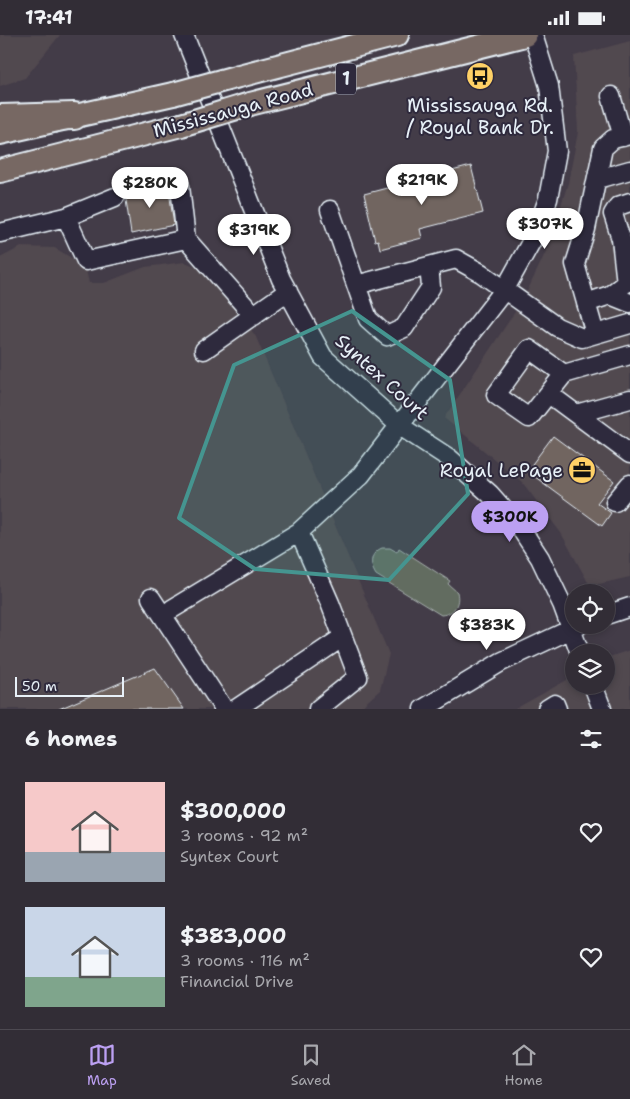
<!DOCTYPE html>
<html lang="en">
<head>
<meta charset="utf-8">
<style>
  :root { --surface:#322d36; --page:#3a353e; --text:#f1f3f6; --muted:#a8a8ad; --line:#4d4951; --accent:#bca0f2 }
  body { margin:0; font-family:"Shantell Sans",sans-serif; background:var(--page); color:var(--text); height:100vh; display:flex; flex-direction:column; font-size:19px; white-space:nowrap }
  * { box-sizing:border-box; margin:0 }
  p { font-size:16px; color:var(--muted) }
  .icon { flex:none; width:28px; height:28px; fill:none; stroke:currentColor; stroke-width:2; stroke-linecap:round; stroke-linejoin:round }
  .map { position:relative; height:674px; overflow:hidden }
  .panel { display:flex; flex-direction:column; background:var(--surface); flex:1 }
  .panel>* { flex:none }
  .controls { position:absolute; left:565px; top:549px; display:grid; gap:10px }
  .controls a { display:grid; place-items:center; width:50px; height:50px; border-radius:50%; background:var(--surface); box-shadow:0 2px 8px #0003,0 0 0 1px var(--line); font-size:25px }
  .scale { position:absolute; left:15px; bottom:12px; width:109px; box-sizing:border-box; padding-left:5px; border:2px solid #e8f1f8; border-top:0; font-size:14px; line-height:18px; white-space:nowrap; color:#e8f1f8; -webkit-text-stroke:4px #2f2a3d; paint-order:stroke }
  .price { position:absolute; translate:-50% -42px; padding:0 11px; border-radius:18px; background:#fff; color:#222; font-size:16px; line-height:32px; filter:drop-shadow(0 1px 2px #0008) }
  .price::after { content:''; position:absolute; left:50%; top:30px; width:15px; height:11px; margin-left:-8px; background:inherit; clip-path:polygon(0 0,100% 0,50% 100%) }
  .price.current { background:var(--accent); color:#111 }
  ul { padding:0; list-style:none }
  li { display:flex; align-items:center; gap:15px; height:125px; padding:0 25px }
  li span { display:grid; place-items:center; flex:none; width:140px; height:100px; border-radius:0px; color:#555 }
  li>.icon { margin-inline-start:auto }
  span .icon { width:60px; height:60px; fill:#fffc; stroke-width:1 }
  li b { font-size:21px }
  h2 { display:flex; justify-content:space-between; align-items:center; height:60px; padding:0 25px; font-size:21px }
  .status { display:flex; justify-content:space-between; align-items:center; height:35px; padding:0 25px; background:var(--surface); direction:ltr }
  .status svg { height:14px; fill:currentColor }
  .menu { display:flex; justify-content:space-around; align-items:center; height:70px; border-top:1px solid var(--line); background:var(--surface); font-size:14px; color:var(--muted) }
  .menu a { display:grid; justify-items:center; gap:2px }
  .menu .current { color:var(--accent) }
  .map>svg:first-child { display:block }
  .built { fill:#51484f }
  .green { fill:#626c60; stroke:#a5aeac }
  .building { fill:#716560; stroke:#e8f1f8 }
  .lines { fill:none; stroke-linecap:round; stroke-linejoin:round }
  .minor-casing { stroke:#e8f1f8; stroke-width:21 }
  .major-casing { stroke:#e8f1f8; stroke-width:26 }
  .highway-casing { stroke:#e8f1f8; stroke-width:30 }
  .minor { stroke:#2f2a3d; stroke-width:18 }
  .major { stroke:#776864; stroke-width:22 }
  .highway { stroke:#776864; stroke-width:26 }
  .major-bridge-casing { stroke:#e8f1f8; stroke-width:26; stroke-linecap:butt }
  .major-bridge { stroke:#776864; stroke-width:22 }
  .marked { fill:#459590; fill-opacity:0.2; stroke:#459590; stroke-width:4; stroke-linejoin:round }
  .labels { text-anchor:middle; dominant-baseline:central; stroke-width:4; stroke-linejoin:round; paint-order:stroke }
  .shield { fill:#2f2a3d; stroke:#b0b5c0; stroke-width:1 }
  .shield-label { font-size:18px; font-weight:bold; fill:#e8f1f8 }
  .poi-label { font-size:19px; fill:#e8f1f8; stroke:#2f2a3d }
  .street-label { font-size:19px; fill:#e8f1f8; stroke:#2f2a3d }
</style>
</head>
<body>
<div class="status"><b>17:41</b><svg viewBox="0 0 49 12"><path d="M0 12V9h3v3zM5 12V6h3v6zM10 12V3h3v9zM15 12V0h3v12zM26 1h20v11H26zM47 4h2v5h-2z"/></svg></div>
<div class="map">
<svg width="630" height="674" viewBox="0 0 630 674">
  <rect width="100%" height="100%" fill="#433c48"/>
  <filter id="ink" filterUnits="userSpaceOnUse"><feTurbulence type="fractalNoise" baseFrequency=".02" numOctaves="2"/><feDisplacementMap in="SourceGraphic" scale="10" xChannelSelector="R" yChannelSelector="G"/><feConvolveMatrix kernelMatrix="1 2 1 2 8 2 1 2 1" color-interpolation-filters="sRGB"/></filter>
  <g filter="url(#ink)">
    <!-- built -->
    <path class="built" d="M0 0H60L25 43 0 51Z
      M630 6V542L590 551 561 498 522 447 444 383 523 265 548 212 568 148 578 97 574 21Z
      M21 212 55 213 85 231 89 248H104L145 232 185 227 197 232 229 262 256 302 389 619 380 655 359 674H0V223Z
      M630 615V674H515L574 641V650H606V623Z"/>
    <!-- green -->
    <path class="green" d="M382 513H390L397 517 399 513 450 546 448 549 457 557C460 569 454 579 441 580L376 540C369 529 370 518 382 513Z"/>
    <!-- building -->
    <path class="building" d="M471 131 483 178 420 194 422 203 380 214 378 205 375 206 364 159Z
      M168 149 174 190 131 199 125 158Z
      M553 401 614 446 597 468 611 478 602 491 527 436Z
      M155 633 184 674H59Z"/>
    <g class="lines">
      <!-- minor casing -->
      <g class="minor-casing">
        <path id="minor" d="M184 0 281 244 323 322 400 391 449 423 490 459 521 494 540 523 562 569 580 618
          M611 61 623 102
          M598 144 630 135
          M180 151 186 204 254 281
          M330 175 368 284 387 301 404 293 431 252 429 231
          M66 182 86 226 186 204
          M0 198 66 182 115 162
          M356 250 456 224 481 238 557 292 582 303 630 289
          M610 260 630 268
          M586 268 610 260 626 248 621 204 613 179 618 171 630 167
          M595 299 575 229 586 194 603 113 613 104 630 100
          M204 315 288 256
          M564 339 529 383 496 360 529 314 564 339 630 320
          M549 359 630 419
          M576 379 630 364
          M615 467 630 449
          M299 497 330 568 358 642 318 674
          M151 563 224 674
          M172 574 299 497 361 440 505 254 535 200 548 164 557 116 549 51 533 0
          M606 580 630 572
          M593 650 602 674
          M236 674 343 602
          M423 674 501 627 580 590
          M547 674 555 669 557 674"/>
      </g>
      <!-- major casing -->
      <g class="major-casing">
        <path id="major" d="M239 41 397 0
          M250 69 525 0
          M0 98 173 59
          M0 136 181 90"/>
      </g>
      <!-- highway casing -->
      <g class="highway-casing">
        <path id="highway" d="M0 83 74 81"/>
      </g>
      <!-- minor -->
      <use href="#minor" class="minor"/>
      <!-- major -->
      <use href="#major" class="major"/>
      <!-- highway -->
      <use href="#highway" class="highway"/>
      <!-- major-bridge casing -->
      <g class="major-bridge-casing">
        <path id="major-bridge" d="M173 59 239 41
          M181 90 250 69"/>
      </g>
      <!-- major-bridge -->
      <use href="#major-bridge" class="major-bridge"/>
    </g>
  </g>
  <!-- marked area -->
  <path class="marked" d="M352 276 450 345 468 459 389 545 255 534 179 483 234 330Z"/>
  <!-- icons -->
  <defs>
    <g id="bus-disc" transform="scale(1.4375)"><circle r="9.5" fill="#ffd166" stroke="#2f2a3d"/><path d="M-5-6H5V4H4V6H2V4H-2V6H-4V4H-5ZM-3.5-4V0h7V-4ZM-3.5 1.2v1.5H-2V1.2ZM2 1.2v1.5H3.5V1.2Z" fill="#111"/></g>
    <g id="office-disc" transform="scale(1.4375)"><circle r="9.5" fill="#ffd166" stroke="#2f2a3d"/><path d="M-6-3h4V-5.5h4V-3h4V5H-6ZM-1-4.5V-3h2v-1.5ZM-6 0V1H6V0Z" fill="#111"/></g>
  </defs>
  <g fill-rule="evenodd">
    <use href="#bus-disc" x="480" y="41"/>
    <use href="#office-disc" x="582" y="435"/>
  </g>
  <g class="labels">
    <!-- shield labels -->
    <rect class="shield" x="336" y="28.5" width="20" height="31" rx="4"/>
    <g class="shield-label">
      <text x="346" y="44">1</text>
    </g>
    <!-- poi labels -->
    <g class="poi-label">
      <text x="480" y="70">Mississauga Rd.<tspan x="480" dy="22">/ Royal Bank Dr.</tspan></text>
      <text x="563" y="435" text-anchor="end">Royal LePage</text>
    </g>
    <!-- street labels -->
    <g class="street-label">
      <text transform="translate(233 75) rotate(-15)">Mississauga Road</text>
      <text transform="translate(382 342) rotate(42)">Syntex Court</text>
    </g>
  </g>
</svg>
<div class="controls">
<a><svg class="icon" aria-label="locate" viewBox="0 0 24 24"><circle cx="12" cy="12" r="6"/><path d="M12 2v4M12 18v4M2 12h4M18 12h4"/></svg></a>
<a><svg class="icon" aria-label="layers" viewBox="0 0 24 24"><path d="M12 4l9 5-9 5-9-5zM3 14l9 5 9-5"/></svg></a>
</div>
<div class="scale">50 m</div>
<b class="price" style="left:422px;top:171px">$219K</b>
<b class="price" style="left:150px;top:174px">$280K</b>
<b class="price" style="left:545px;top:215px">$307K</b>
<b class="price" style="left:254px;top:221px">$319K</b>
<b class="price current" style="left:510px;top:508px">$300K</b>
<b class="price" style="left:487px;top:616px">$383K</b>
</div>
<section class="panel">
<h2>6 homes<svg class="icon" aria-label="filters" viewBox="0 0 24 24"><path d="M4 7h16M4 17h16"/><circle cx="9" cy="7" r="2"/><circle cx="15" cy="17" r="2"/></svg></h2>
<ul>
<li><span style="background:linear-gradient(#f6c9c9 70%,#9aa5b1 0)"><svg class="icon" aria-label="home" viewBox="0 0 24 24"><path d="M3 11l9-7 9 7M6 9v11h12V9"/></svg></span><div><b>$300,000</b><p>3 rooms · 92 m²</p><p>Syntex Court</p></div><svg class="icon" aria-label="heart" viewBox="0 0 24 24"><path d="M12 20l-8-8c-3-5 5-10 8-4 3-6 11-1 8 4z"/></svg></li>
<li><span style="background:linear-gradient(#c9d6e8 70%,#7fa58c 0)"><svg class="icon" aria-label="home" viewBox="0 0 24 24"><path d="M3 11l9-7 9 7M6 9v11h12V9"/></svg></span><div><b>$383,000</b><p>3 rooms · 116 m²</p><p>Financial Drive</p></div><svg class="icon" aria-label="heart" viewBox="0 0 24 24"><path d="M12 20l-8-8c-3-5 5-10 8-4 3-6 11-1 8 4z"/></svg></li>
</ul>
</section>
<nav class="menu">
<a class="current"><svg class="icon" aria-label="map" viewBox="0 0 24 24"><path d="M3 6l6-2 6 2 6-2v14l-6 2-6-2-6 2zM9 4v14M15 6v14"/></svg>Map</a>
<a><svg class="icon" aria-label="saved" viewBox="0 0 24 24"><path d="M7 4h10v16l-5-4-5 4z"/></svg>Saved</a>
<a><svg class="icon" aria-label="home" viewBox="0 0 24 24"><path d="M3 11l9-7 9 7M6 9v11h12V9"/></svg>Home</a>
</nav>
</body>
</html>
